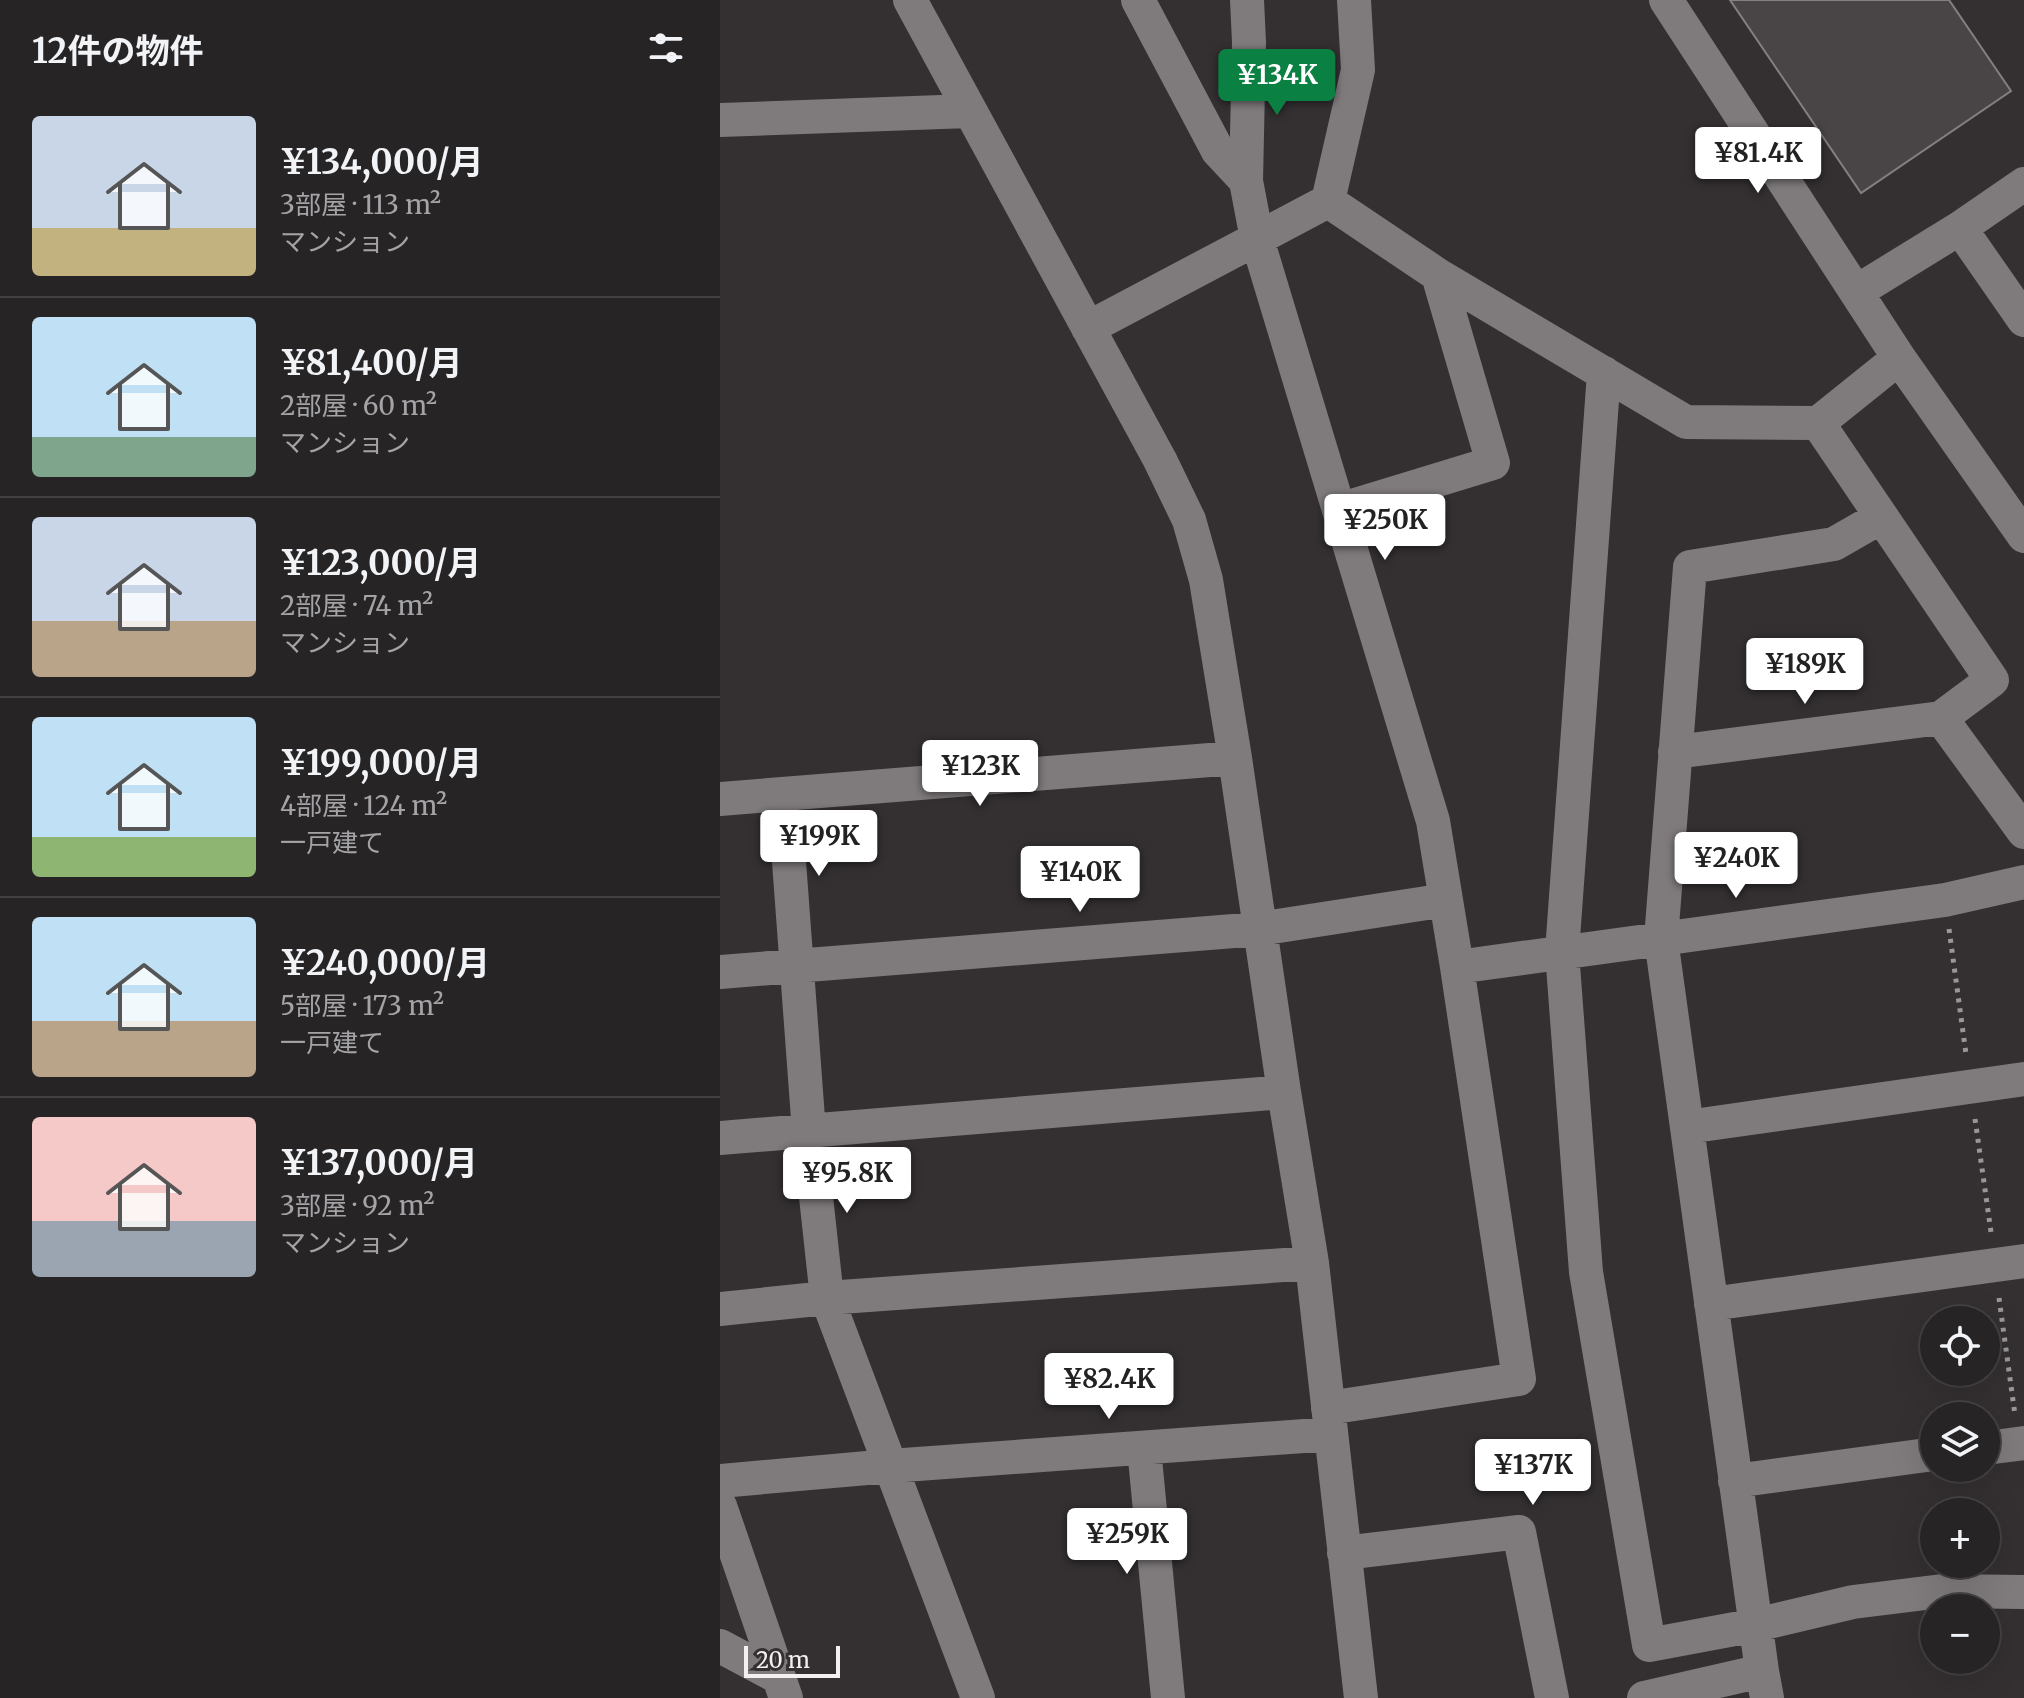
<!DOCTYPE html>
<html lang="ja">
<head>
<meta charset="utf-8">
<style>
  :root { --surface:#272426; --page:#333032; --text:#f1f3f6; --muted:#a4a4a7; --line:#434143; --accent:#0b8043 }
  body { margin:0; font-family:Merriweather,"Noto Sans JP",serif; background:var(--page); color:var(--text); height:100vh; display:flex; flex-direction:column; font-size:30px; white-space:nowrap }
  * { box-sizing:border-box; margin:0 }
  p { font-size:26px; color:var(--muted) }
  .icon { flex:none; width:44px; height:44px; fill:none; stroke:currentColor; stroke-width:2; stroke-linecap:round; stroke-linejoin:round }
  .map { position:relative; flex:1; overflow:hidden }
  .side { display:flex; flex-direction:column; background:var(--surface); width:720px }
  .side>* { flex:none }
  .buttons { position:absolute; left:1200px; top:1306px; display:grid; gap:16px }
  .buttons a { display:grid; place-items:center; width:80px; height:80px; border-radius:50%; background:var(--surface); box-shadow:0 8px 32px #0002,0 0 0 2px var(--line); font-size:40px }
  .scale { position:absolute; left:24px; bottom:20px; width:96px; box-sizing:border-box; padding-left:8px; border:4px solid #f2f0f1; border-top:0; font-size:22px; line-height:28px; white-space:nowrap; color:#f2f0f1; -webkit-text-stroke:6px #343032; paint-order:stroke }
  .price { position:absolute; translate:-50% -68px; padding:0 18px; border-radius:8px; background:#fff; color:#222; font-size:26px; line-height:52px; filter:drop-shadow(0 2px 4px #0008) }
  .price::after { content:''; position:absolute; left:50%; top:48px; width:24px; height:18px; margin-left:-12px; background:inherit; clip-path:polygon(0 0,100% 0,50% 100%) }
  .price.on { background:var(--accent); color:#fff }
  ul { padding:0; list-style:none }
  li { display:flex; align-items:center; gap:24px; height:200px; padding:0 32px }
  li+li { border-top:2px solid var(--line) }
  li span { display:grid; place-items:center; flex:none; width:224px; height:160px; border-radius:8px; color:#555 }
  li>.icon { margin-inline-start:auto }
  span .icon { width:96px; height:96px; fill:#fffc; stroke-width:1 }
  li b { font-size:34px }
  h2 { display:flex; justify-content:space-between; align-items:center; height:96px; padding:0 32px; font-size:34px }
  main { display:flex; flex:1; min-height:0 }
  .map>svg:first-child { display:block }
  .building { fill:#494547; stroke:#847f82; stroke-width:2 }
  .lines { fill:none; stroke-linecap:round; stroke-linejoin:round }
  .path { stroke:#9a9798; stroke-width:5; stroke-dasharray:4 6; stroke-linecap:butt }
  .minor { stroke:#7f7b7d; stroke-width:34 }
</style>
</head>
<body>
<main>
<section class="side">
<h2>12件の物件<svg class="icon" aria-label="filters" viewBox="0 0 24 24"><path d="M4 7h16M4 17h16"/><circle cx="9" cy="7" r="2"/><circle cx="15" cy="17" r="2"/></svg></h2>
<ul>
<li><span style="background:linear-gradient(#c9d6e8 70%,#c2b280 0)"><svg class="icon" aria-label="home" viewBox="0 0 24 24"><path d="M3 11l9-7 9 7M6 9v11h12V9"/></svg></span><div><b>¥134,000/月</b><p>3部屋 · 113 m²</p><p>マンション</p></div></li>
<li><span style="background:linear-gradient(#bfe0f5 75%,#7fa58c 0)"><svg class="icon" aria-label="home" viewBox="0 0 24 24"><path d="M3 11l9-7 9 7M6 9v11h12V9"/></svg></span><div><b>¥81,400/月</b><p>2部屋 · 60 m²</p><p>マンション</p></div></li>
<li><span style="background:linear-gradient(#c9d6e8 65%,#b9a48a 0)"><svg class="icon" aria-label="home" viewBox="0 0 24 24"><path d="M3 11l9-7 9 7M6 9v11h12V9"/></svg></span><div><b>¥123,000/月</b><p>2部屋 · 74 m²</p><p>マンション</p></div></li>
<li><span style="background:linear-gradient(#bfe0f5 75%,#8fb573 0)"><svg class="icon" aria-label="home" viewBox="0 0 24 24"><path d="M3 11l9-7 9 7M6 9v11h12V9"/></svg></span><div><b>¥199,000/月</b><p>4部屋 · 124 m²</p><p>一戸建て</p></div></li>
<li><span style="background:linear-gradient(#bfe0f5 65%,#b9a48a 0)"><svg class="icon" aria-label="home" viewBox="0 0 24 24"><path d="M3 11l9-7 9 7M6 9v11h12V9"/></svg></span><div><b>¥240,000/月</b><p>5部屋 · 173 m²</p><p>一戸建て</p></div></li>
<li><span style="background:linear-gradient(#f6c9c9 65%,#9aa5b1 0)"><svg class="icon" aria-label="home" viewBox="0 0 24 24"><path d="M3 11l9-7 9 7M6 9v11h12V9"/></svg></span><div><b>¥137,000/月</b><p>3部屋 · 92 m²</p><p>マンション</p></div></li>
</ul>
</section>
<div class="map">
<svg width="1304" height="1698" viewBox="0 0 1304 1698">
  <rect width="100%" height="100%" fill="#343032"/>
  <!-- building -->
  <path class="building" d="M1010 0H1229L1291 91 1141 193Z"/>
  <g class="lines">
    <!-- path -->
    <path class="path" d="M1229 929 1246 1054
      M1255 1119 1271 1232
      M1279 1298 1295 1415"/>
    <!-- minor -->
    <path class="minor" d="M190 0 440 460 469 520 486 580 515 758 564 1092 592 1263 641 1698
      M418 0 498 151 526 181
      M527 0 529 42 526 181 537 239 713 821 737 967 799 1379 608 1408
      M946 0 1179 358
      M0 120 249 111
      M608 201 638 70 634 0
      M1240 228 1304 184
      M1136 292 1240 228 1304 320
      M368 328 608 201 718 275 966 422 1098 423 1179 358 1304 536
      M884 373 842 952 866 1272 929 1645 1036 1625 1133 1602 1222 1591 1304 1592
      M1098 423 1272 680 1221 718 1304 832
      M619 510 773 463 718 275
      M955 752 1221 718
      M64 794 89 1132 107 1298 258 1698
      M0 799 515 758
      M737 967 1225 900 1304 882
      M0 972 539 929 726 900
      M967 1127 1304 1079
      M0 1138 564 1092
      M991 1304 1304 1261
      M0 1309 107 1298 592 1263
      M424 1448 448 1698
      M1266 1448 1304 1443
      M0 1481 170 1466 611 1434
      M1015 1481 1214 1454
      M0 1506 66 1698
      M624 1553 799 1532 832 1698
      M0 1646 58 1677
      M1042 1671 941 939 970 567 1114 544 1161 517
      M924 1698 1042 1671 1047 1698"/>
  </g>
</svg>
<div class="buttons">
<a><svg class="icon" aria-label="locate" viewBox="0 0 24 24"><circle cx="12" cy="12" r="6"/><path d="M12 2v4M12 18v4M2 12h4M18 12h4"/></svg></a>
<a><svg class="icon" aria-label="layers" viewBox="0 0 24 24"><path d="M12 4l9 5-9 5-9-5zM3 14l9 5 9-5"/></svg></a>
<a>+</a>
<a>−</a>
</div>
<div class="scale">20 m</div>
<b class="price on" style="left:557px;top:117px">¥134K</b>
<b class="price" style="left:1038px;top:195px">¥81.4K</b>
<b class="price" style="left:665px;top:562px">¥250K</b>
<b class="price" style="left:1085px;top:706px">¥189K</b>
<b class="price" style="left:260px;top:808px">¥123K</b>
<b class="price" style="left:99px;top:878px">¥199K</b>
<b class="price" style="left:1016px;top:900px">¥240K</b>
<b class="price" style="left:360px;top:914px">¥140K</b>
<b class="price" style="left:127px;top:1215px">¥95.8K</b>
<b class="price" style="left:389px;top:1421px">¥82.4K</b>
<b class="price" style="left:813px;top:1507px">¥137K</b>
<b class="price" style="left:407px;top:1576px">¥259K</b>
</div>
</main>
</body>
</html>
